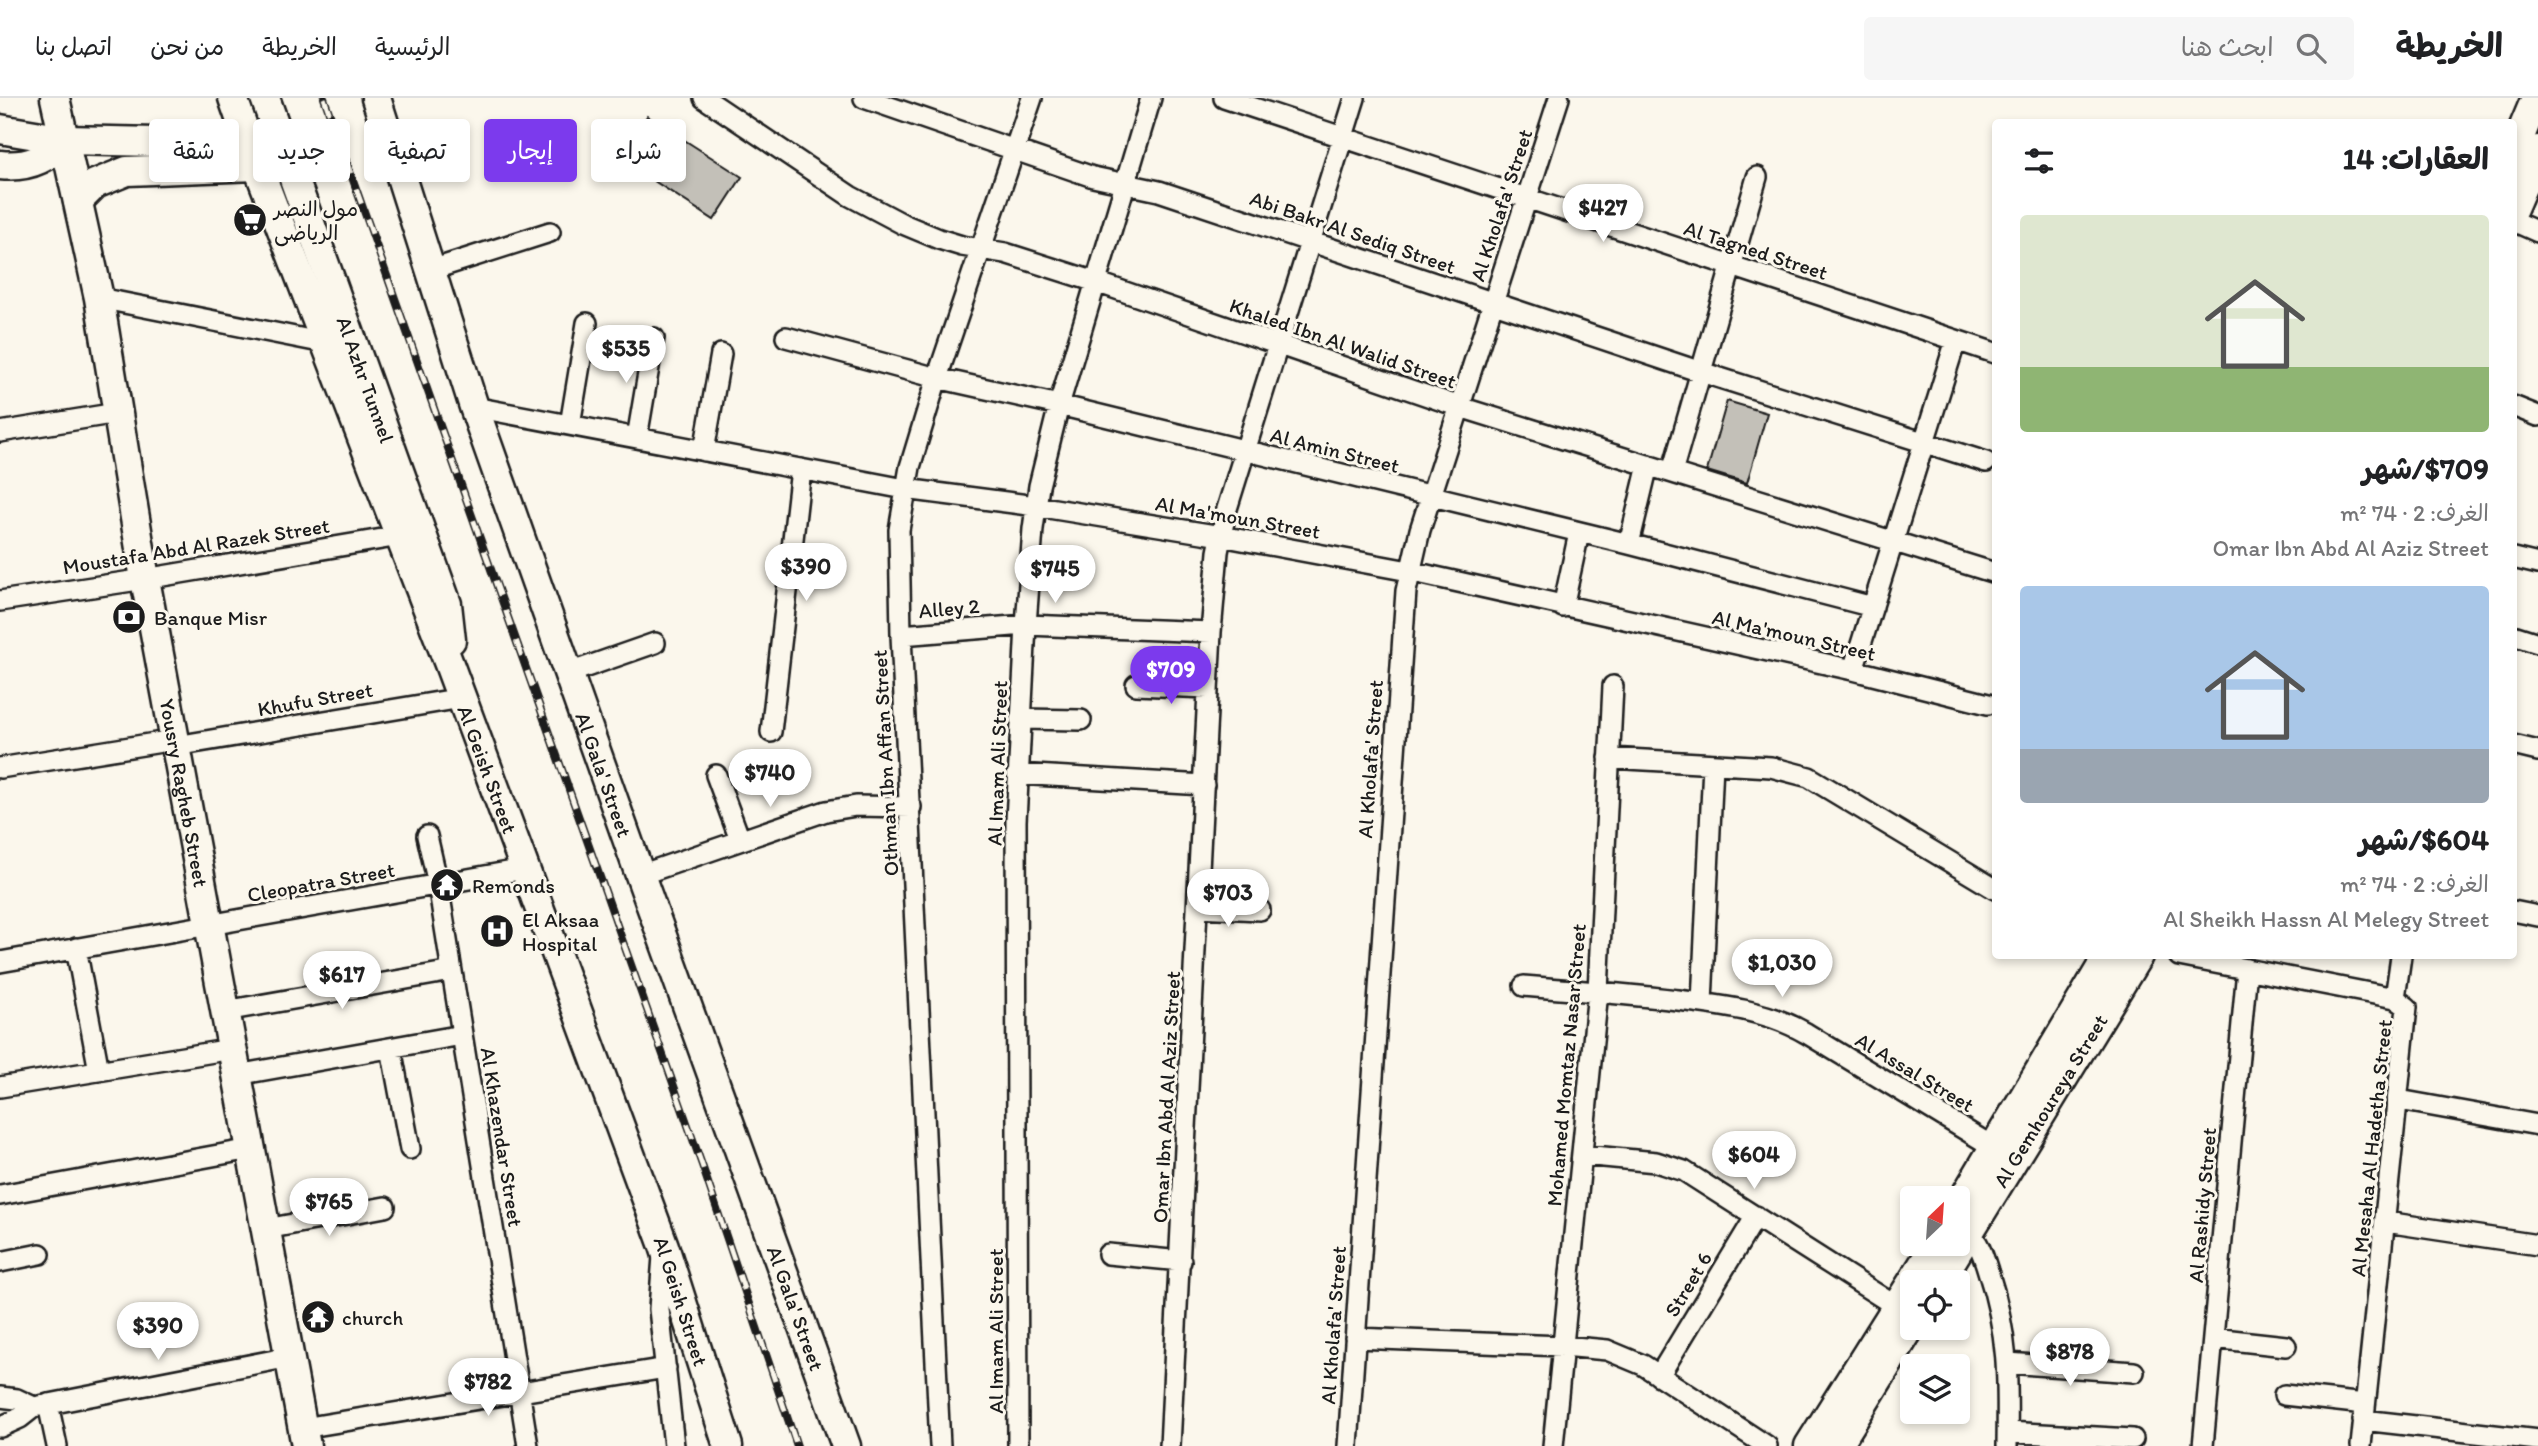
<!DOCTYPE html>
<html lang="ar">
<head>
<meta charset="utf-8">
<style>
  :root { --surface:#fff; --page:#f6f6f6; --text:#202124; --muted:#757577; --line:#e0e0e0; --accent:#7c3aed }
  body { margin:0; font-family:Itim,"Playpen Sans Arabic",sans-serif; background:var(--page); color:var(--text); direction:rtl; height:100vh; display:flex; flex-direction:column; font-size:26px; white-space:nowrap }
  * { box-sizing:border-box; margin:0 }
  p { font-size:23px; color:var(--muted) }
  .icon { flex:none; width:38px; height:38px; fill:none; stroke:currentColor; stroke-width:2; stroke-linecap:round; stroke-linejoin:round }
  .map { position:relative; flex:1; overflow:hidden; direction:ltr }
  .sheet { position:absolute; left:1992px; top:21px; width:525px; height:840px; display:flex; flex-direction:column; background:var(--surface); border-radius:7px; box-shadow:0 4px 10px #0003; direction:rtl }
  .sheet>* { flex:none }
  .banner { position:absolute; left:21px; top:21px; width:665px; height:63px; direction:rtl; display:flex; gap:14px }
  .needle { width:46px; rotate:25deg }
  .controls { position:absolute; left:1900px; top:1088px; display:grid; gap:14px }
  .controls a { display:grid; place-items:center; width:70px; height:70px; border-radius:7px; background:var(--surface); box-shadow:0 4px 10px #0003; font-size:35px }
  .price { position:absolute; translate:-50% -60px; padding:0 16px; border-radius:24px; background:#fff; color:#222; font-size:23px; line-height:46px; filter:drop-shadow(0 2px 4px #0008) }
  .price::after { content:''; position:absolute; left:50%; top:42px; width:21px; height:16px; margin-left:-10px; background:inherit; clip-path:polygon(0 0,100% 0,50% 100%) }
  .price.active { background:var(--accent); color:#fff }
  ul { padding:0; list-style:none }
  li { display:grid; align-content:center; gap:14px; height:371px; padding:0 28px }
  li span { display:grid; place-items:center; height:217px; border-radius:7px; color:#555 }
  li>.icon { margin-inline-start:auto }
  span .icon { width:126px; height:126px; fill:#fffc; stroke-width:1 }
  li b { font-size:30px }
  h2 { display:flex; justify-content:space-between; align-items:center; height:84px; padding:0 28px; font-size:30px }
  .tag { padding:0 24px; border-radius:7px; background:var(--surface); box-shadow:0 4px 10px #0003; font-size:24px; line-height:63px }
  .tag.active { background:var(--accent); color:#fff }
  header { display:flex; align-items:center; gap:42px; box-sizing:border-box; height:98px; padding:0 35px; background:var(--surface); border-bottom:2px solid var(--line) }
  header strong { font-size:33px }
  nav { display:flex; gap:38px; margin-inline-start:auto; font-size:24px }
  .search { width:490px; height:63px; background:var(--page); display:flex; align-items:center; gap:18px; box-sizing:border-box; padding:0 24px; border-radius:7px; color:var(--muted); font-size:26px }
  .map>svg:first-child { display:block }
  .building { fill:#c3c0b8; stroke:#1c1c1c; stroke-width:2 }
  .lines { fill:none; stroke-linecap:round; stroke-linejoin:round }
  .street-casing { stroke:#1c1c1c; stroke-width:24 }
  .secondary-casing { stroke:#1c1c1c; stroke-width:33 }
  .street { stroke:#fbf7ec; stroke-width:19 }
  .secondary { stroke:#fbf7ec; stroke-width:28 }
  .rail-casing { stroke:#1c1c1c; stroke-width:8 }
  .rail { stroke:#fbf7ec; stroke-width:5; stroke-dasharray:16; stroke-linecap:butt }
  .labels { text-anchor:middle; dominant-baseline:central; stroke-width:6; stroke-linejoin:round; paint-order:stroke }
  .street-label { font-size:21px; fill:#1c1c1c; stroke:#fbf7ec }
  .poi-label { font-size:21px; fill:#1c1c1c; stroke:#fbf7ec; text-anchor:start }
</style>
</head>
<body>
<header>
<strong>الخريطة</strong>
<div class="search"><svg class="icon" aria-label="search" viewBox="0 0 24 24"><circle cx="10" cy="10" r="6"/><path d="M15 15l6 6"/></svg>ابحث هنا</div>
<nav><a>الرئيسية</a><a>الخريطة</a><a>من نحن</a><a>اتصل بنا</a></nav>
</header>
<div class="map">
<svg width="2538" height="1348" viewBox="0 0 2538 1348">
  <rect width="100%" height="100%" fill="#fbf7ec"/>
  <filter id="ink" filterUnits="userSpaceOnUse"><feTurbulence type="fractalNoise" baseFrequency=".0143" numOctaves="2"/><feDisplacementMap in="SourceGraphic" scale="14" xChannelSelector="R" yChannelSelector="G"/><feConvolveMatrix kernelMatrix="1 2 1 2 8 2 1 2 1" color-interpolation-filters="sRGB"/></filter>
  <g filter="url(#ink)">
    <!-- building -->
    <path class="building" d="M647 18 742 79 714 122 619 60Z
      M1727 303 1767 315 1747 385 1707 373Z"/>
    <g class="lines">
      <!-- street casing -->
      <g class="street-casing">
        <path id="street" d="M704 0 850 98 903 126 939 141 962 148 1005 155 1096 184 1460 309 1995 475
          M864 0 1093 79 1159 93 1701 274 1986 364
          M1224 0 1995 255
          M2513 123 2538 134
          M431 172 550 134
          M99 200 325 245
          M786 239 937 280 1059 307 1629 446 1873 509
          M2513 308 2538 318
          M474 309 905 391 1036 408 1221 438 1409 473 1853 572 1988 606
          M570 327 587 225
          M0 334 117 315
          M637 340 654 240
          M704 353 721 256
          M1672 374 1757 79
          M1629 446 1648 367
          M2513 460 2538 466
          M0 503 145 481 400 438
          M1563 509 1579 435
          M901 537 1026 527 1211 534
          M2513 537 2538 545
          M1853 572 1956 242
          M569 575 655 545
          M1136 587 1208 590
          M1020 621 1081 622
          M771 634 801 371
          M2513 647 2538 653
          M176 648 462 600
          M1609 660 1771 669 1809 679 1995 791
          M0 670 174 642
          M1017 676 1204 687
          M716 677 740 742
          M427 738 438 786 528 1348
          M640 777 826 713 856 708 911 709
          M1198 809 1260 812
          M2513 813 2538 818
          M76 850 99 973
          M2179 858 2395 900 2407 909 2361 1348
          M0 864 525 771
          M1524 888C1575 892 1627 896 1678 902 1723 908 1766 912 1806 935L1995 1050
          M2395 900 2401 858
          M1702 905 1713 666
          M225 913 452 873
          M391 950 410 1051
          M237 977 462 937
          M0 989 232 951
          M2399 1002 2538 1027
          M1583 1057 1656 1064 1684 1073 1897 1209
          M0 1097 251 1051
          M2386 1124 2538 1147
          M1958 1125C1976 1136 1982 1153 1988 1173 2009 1237 2008 1282 2007 1348
          M266 1131 385 1109
          M1108 1156 1181 1163
          M663 1158 659 1211 674 1348
          M0 1164 40 1156
          M1355 1240 1563 1248 1607 1252 1643 1267 1767 1348
          M2213 1240 2286 1248
          M2008 1265 2134 1274
          M1659 1278 1756 1118
          M2284 1297 2365 1306
          M0 1299 17 1301 34 1309
          M48 1306 57 1348
          M2363 1322 2538 1342
          M0 1329 20 1320 34 1309 290 1259
          M303 1330 666 1270
          M2008 1334 2133 1341
          M940 1348 901 537 899 432 910 369 937 280 1032 0
          M1018 1348 1016 723 1026 527 1033 431 1039 388 1059 307 1151 0
          M1170 1348 1211 534 1218 454 1226 414 1355 0
          M1348 1348 1406 493 1420 432 1559 0
          M1553 1348 1598 893 1613 588
          M2203 1348 2247 871"/>
      </g>
      <!-- secondary casing -->
      <g class="secondary-casing">
        <g id="secondary">
          <path id="s1" d="M55 0 99 200 145 481 306 1348"/>
          <path id="s2" d="M233 0 249 46 449 566 525 771 664 1148 728 1348"/>
          <path id="s3" d="M265 0 447 506 451 542"/>
          <path id="s4" d="M376 0 474 309 640 777 846 1348"/>
          <path d="M0 31 65 42 249 46"/>
          <path d="M2513 55 2536 0"/>
          <path d="M0 67C27 70 47 62 65 42"/>
          <path d="M78 103 95 86 127 73 257 68"/>
          <path d="M2513 110 2538 52"/>
          <path d="M1958 1110 2108 858"/>
          <path id="s5" d="M1938 1185 2138 858"/>
          <path d="M1809 1348 1936 1146"/>
          <path d="M1837 1348 1913 1225"/>
        </g>
      </g>
      <!-- street -->
      <use href="#street" class="street"/>
      <!-- secondary -->
      <use href="#secondary" class="secondary"/>
      <!-- rail casing -->
      <g class="rail-casing">
        <path id="rail" d="M324 0 702 1067 797 1348"/>
      </g>
      <!-- rail -->
      <use href="#rail" class="rail"/>
    </g>
  </g>
  <!-- icons -->
  <defs>
    <g id="supermarket-disc" transform="scale(1.75)"><circle r="9.5" fill="#1c1c1c" stroke="#fbf7ec"/><path d="M-6-5.5h2.5l.6 2H6L4.5 2H-2.5L-4.4-4H-6ZM-1.5 3.2a1.3 1.3 0 1 0 .1 0ZM3 3.2a1.3 1.3 0 1 0 .1 0Z" fill="#fff"/></g>
    <g id="bank-disc" transform="scale(1.75)"><circle r="9.5" fill="#1c1c1c" stroke="#fbf7ec"/><path d="M-6-4H6V4H-6ZM0-2.3a2.3 2.3 0 1 0 0 4.6a2.3 2.3 0 1 0 0-4.6Z" fill="#fff"/></g>
    <g id="temple-disc" transform="scale(1.75)"><circle r="9.5" fill="#1c1c1c" stroke="#fbf7ec"/><path d="M0-6L5-2H3V0L6.5 2.5H4V6H1.5V3h-3V6H-4V2.5H-6.5L-3 0V-2H-5Z" fill="#fff"/></g>
    <g id="hospital-disc" transform="scale(1.75)"><circle r="9.5" fill="#1c1c1c" stroke="#fbf7ec"/><path d="M-5-5h3v3.5h4V-5h3V5h-3V1.5h-4V5h-3Z" fill="#fff"/></g>
  </defs>
  <g fill-rule="evenodd">
    <use href="#supermarket-disc" x="250" y="122"/>
    <use href="#bank-disc" x="129" y="519"/>
    <use href="#temple-disc" x="447" y="787"/>
    <use href="#hospital-disc" x="497" y="833"/>
    <use href="#temple-disc" x="318" y="1219"/>
  </g>
  <g class="labels">
    <!-- street labels -->
    <g class="street-label">
      <text transform="translate(1501 107) rotate(-72)">Al Kholafa' Street</text>
      <text transform="translate(1353 134) rotate(19)">Abi Bakr Al Sediq Street</text>
      <text transform="translate(1756 152) rotate(18)">Al Tagned Street</text>
      <text transform="translate(1343 245) rotate(19)">Khaled Ibn Al Walid Street</text>
      <text stroke="none"><textPath href="#s3" startOffset="299">Al Azhr Tunnel</textPath></text>
      <text transform="translate(1335 352) rotate(14)">Al Amin Street</text>
      <text transform="translate(1238 419) rotate(10)">Al Ma'moun Street</text>
      <text transform="translate(196 448) rotate(-9)">Moustafa Abd Al Razek Street</text>
      <text transform="translate(949 510) rotate(-5)">Alley 2</text>
      <text transform="translate(1794 537) rotate(13)">Al Ma'moun Street</text>
      <text transform="translate(315 601) rotate(-10)">Khufu Street</text>
      <text transform="translate(1370 661) rotate(-86)">Al Kholafa' Street</text>
      <text transform="translate(885 665) rotate(-93)">Othman Ibn Affan Street</text>
      <text transform="translate(997 665) rotate(-88)">Al Imam Ali Street</text>
      <text stroke="none"><textPath href="#s2" startOffset="718">Al Geish Street</textPath></text>
      <text stroke="none"><textPath href="#s4" startOffset="714">Al Gala' Street</textPath></text>
      <text stroke="none"><textPath href="#s1" startOffset="707">Yousry Ragheb Street</textPath></text>
      <text transform="translate(321 784) rotate(-10)">Cleopatra Street</text>
      <text transform="translate(1566 967) rotate(-85)">Mohamed Momtaz Nasar Street</text>
      <text transform="translate(1915 974) rotate(31)">Al Assal Street</text>
      <text transform="translate(1166 999) rotate(-87)">Omar Ibn Abd Al Aziz Street</text>
      <text stroke="none"><textPath href="#s5" startOffset="214">Al Gemhoureya Street</textPath></text>
      <text transform="translate(502 1039) rotate(81)">Al Khazendar Street</text>
      <text transform="translate(2371 1050) rotate(-84)">Al Mesaha Al Hadetha Street</text>
      <text transform="translate(2202 1107) rotate(-85)">Al Rashidy Street</text>
      <text transform="translate(1688 1186) rotate(-59)">Street 6</text>
      <text stroke="none"><textPath href="#s2" startOffset="1284">Al Geish Street</textPath></text>
      <text stroke="none"><textPath href="#s4" startOffset="1281">Al Gala' Street</textPath></text>
      <text transform="translate(1333 1227) rotate(-86)">Al Kholafa' Street</text>
      <text transform="translate(995 1233) rotate(-90)">Al Imam Ali Street</text>
    </g>
    <!-- poi labels -->
    <g class="poi-label">
      <text x="274" y="110">مول النصر<tspan x="274" dy="24">الرياضى</tspan></text>
      <text x="154" y="519">Banque Misr</text>
      <text x="472" y="787">Remonds</text>
      <text x="522" y="821">El Aksaa<tspan x="522" dy="24">Hospital</tspan></text>
      <text x="342" y="1219">church</text>
    </g>
  </g>
</svg>
<div class="controls">
<a><svg class="needle" viewBox="-14 -14 28 28"><path d="M0-13l5 13h-10z" fill="#e53935"/><path d="M0 13l5-13h-10z" fill="#757577"/></svg></a>
<a><svg class="icon" aria-label="locate" viewBox="0 0 24 24"><circle cx="12" cy="12" r="6"/><path d="M12 2v4M12 18v4M2 12h4M18 12h4"/></svg></a>
<a><svg class="icon" aria-label="layers" viewBox="0 0 24 24"><path d="M12 4l9 5-9 5-9-5zM3 14l9 5 9-5"/></svg></a>
</div>
<b class="price" style="left:1603px;top:146px">$427</b>
<b class="price" style="left:626px;top:287px">$535</b>
<b class="price" style="left:806px;top:505px">$390</b>
<b class="price" style="left:1055px;top:507px">$745</b>
<b class="price active" style="left:1171px;top:608px">$709</b>
<b class="price" style="left:770px;top:711px">$740</b>
<b class="price" style="left:1228px;top:831px">$703</b>
<b class="price" style="left:1782px;top:901px">$1,030</b>
<b class="price" style="left:342px;top:913px">$617</b>
<b class="price" style="left:1754px;top:1093px">$604</b>
<b class="price" style="left:329px;top:1140px">$765</b>
<b class="price" style="left:158px;top:1264px">$390</b>
<b class="price" style="left:2070px;top:1290px">$878</b>
<b class="price" style="left:488px;top:1320px">$782</b>
<div class="banner">
<a class="tag">شراء</a>
<a class="tag active">إيجار</a>
<a class="tag">تصفية</a>
<a class="tag">جديد</a>
<a class="tag">شقة</a>
</div>
<section class="sheet">
<h2>العقارات: 14<svg class="icon" aria-label="filters" viewBox="0 0 24 24"><path d="M4 7h16M4 17h16"/><circle cx="9" cy="7" r="2"/><circle cx="15" cy="17" r="2"/></svg></h2>
<ul>
<li><span style="background:linear-gradient(#dfe7d0 70%,#8fb573 0)"><svg class="icon" aria-label="home" viewBox="0 0 24 24"><path d="M3 11l9-7 9 7M6 9v11h12V9"/></svg></span><div><b>$709/شهر</b><p>الغرف: 2 · 74 m²</p><p>Omar Ibn Abd Al Aziz Street</p></div></li>
<li><span style="background:linear-gradient(#a9c7e8 75%,#9aa5b1 0)"><svg class="icon" aria-label="home" viewBox="0 0 24 24"><path d="M3 11l9-7 9 7M6 9v11h12V9"/></svg></span><div><b>$604/شهر</b><p>الغرف: 2 · 74 m²</p><p>Al Sheikh Hassn Al Melegy Street</p></div></li>
</ul>
</section>
</div>
</body>
</html>
